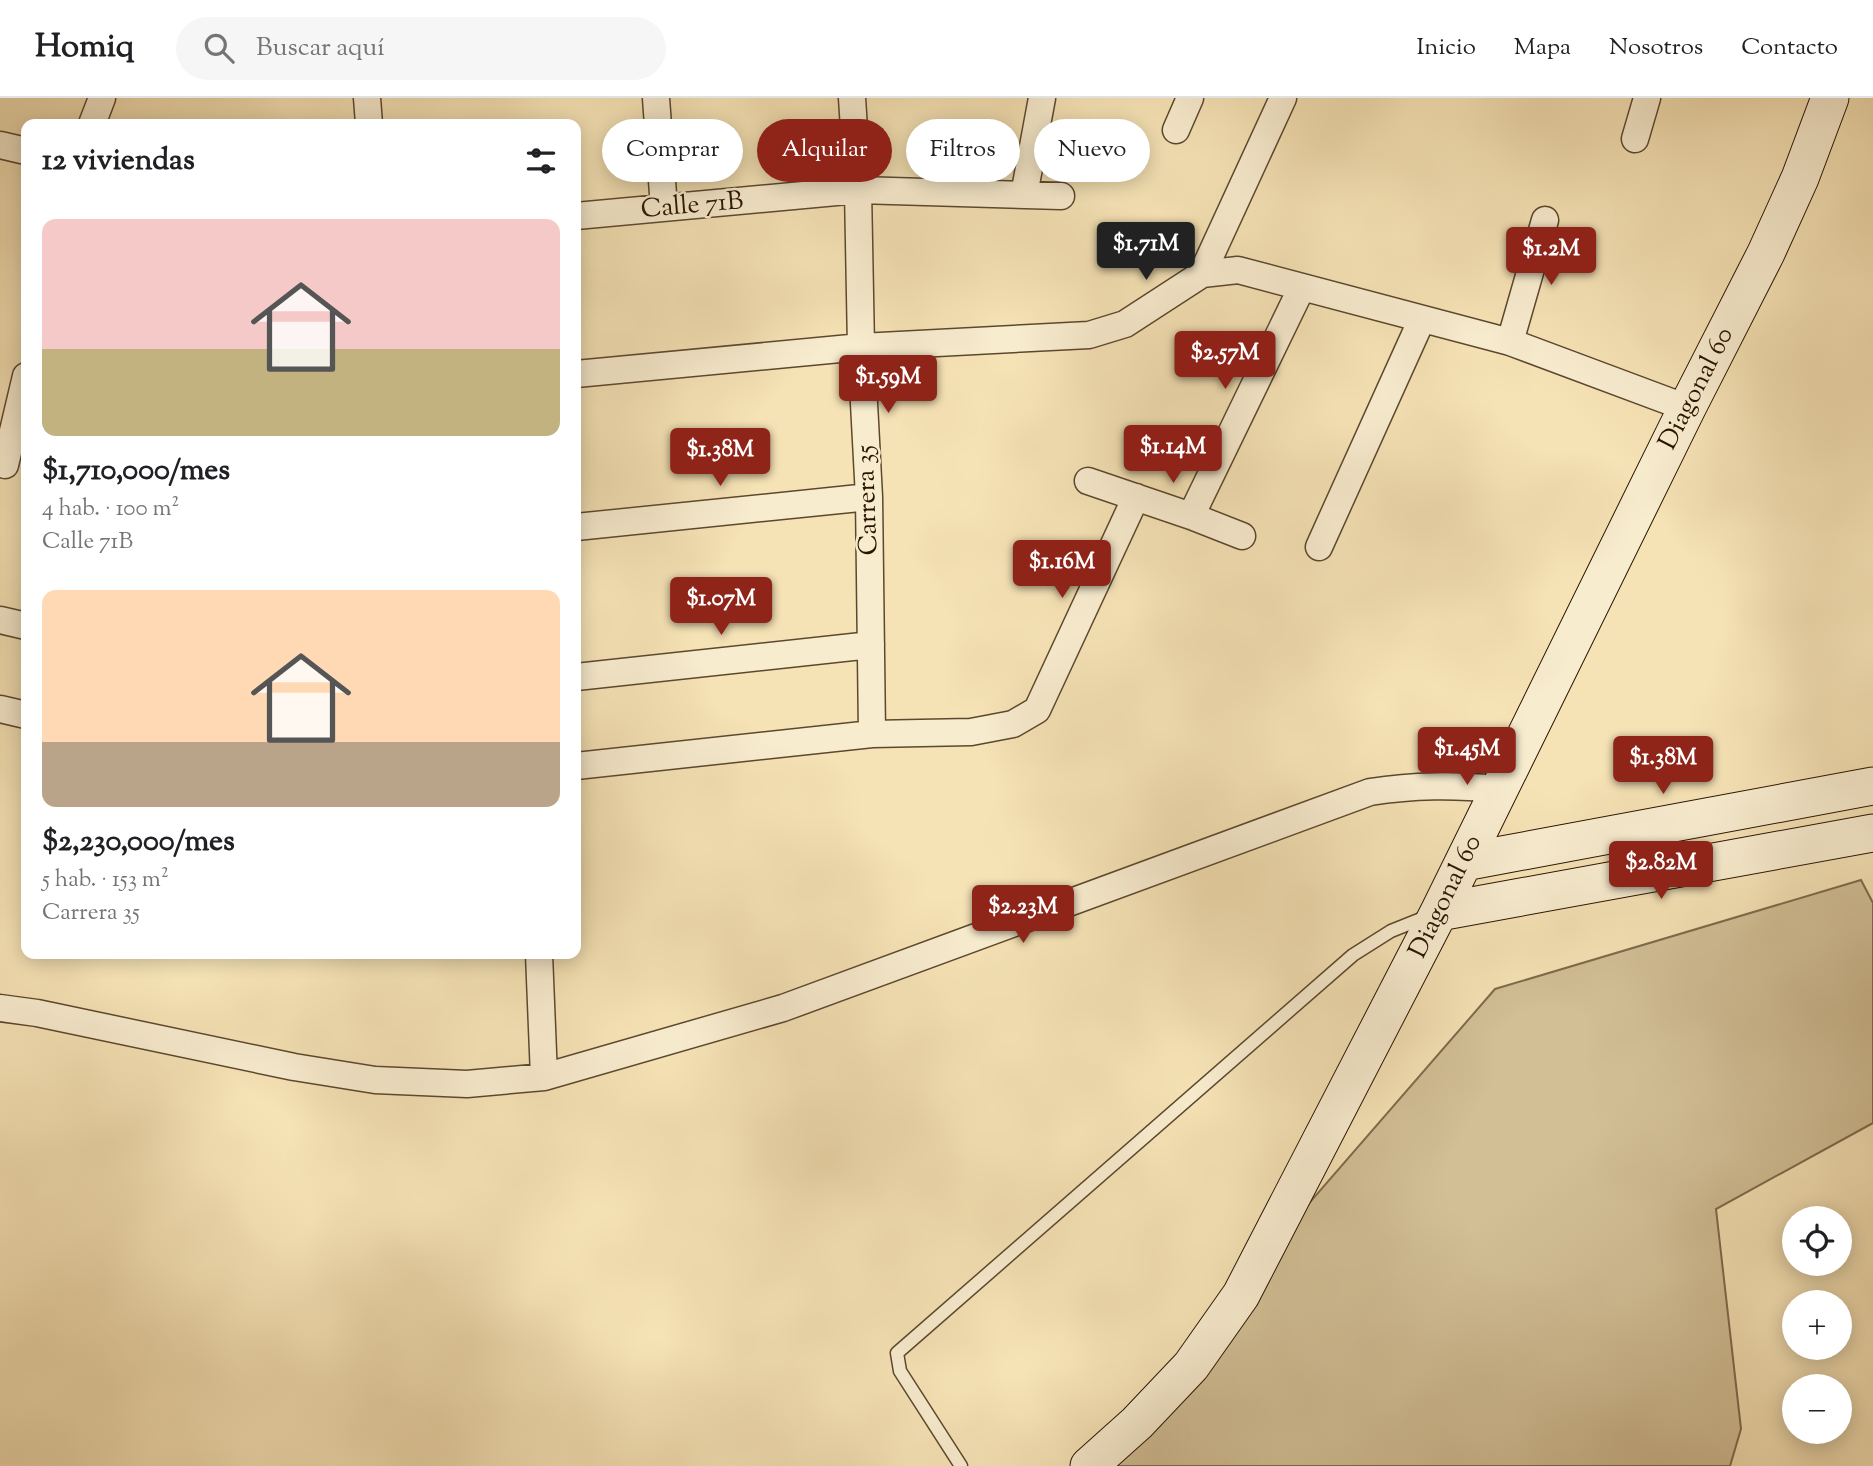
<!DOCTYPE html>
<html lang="es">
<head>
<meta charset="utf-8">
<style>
  :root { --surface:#fff; --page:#f6f6f6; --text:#202124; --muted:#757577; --line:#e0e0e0; --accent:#8f2418 }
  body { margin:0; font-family:"Sorts Mill Goudy",serif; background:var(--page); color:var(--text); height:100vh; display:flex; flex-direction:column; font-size:26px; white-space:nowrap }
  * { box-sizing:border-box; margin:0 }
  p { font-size:23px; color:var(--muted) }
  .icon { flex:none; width:38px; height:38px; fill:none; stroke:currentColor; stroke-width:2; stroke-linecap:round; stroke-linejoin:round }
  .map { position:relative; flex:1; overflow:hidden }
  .panel { position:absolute; left:21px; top:21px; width:560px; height:840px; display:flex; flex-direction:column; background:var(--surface); border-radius:14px; box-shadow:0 4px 18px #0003 }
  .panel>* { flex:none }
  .top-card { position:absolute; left:602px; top:21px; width:665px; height:63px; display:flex; gap:14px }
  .tools { position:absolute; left:1782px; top:1108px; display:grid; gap:14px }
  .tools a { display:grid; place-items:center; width:70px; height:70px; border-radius:50%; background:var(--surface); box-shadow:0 4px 18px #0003; font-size:35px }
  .price { position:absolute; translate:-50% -60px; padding:0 16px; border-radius:7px; background:var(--accent); color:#fff; font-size:23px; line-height:46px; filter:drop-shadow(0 2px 4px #0008) }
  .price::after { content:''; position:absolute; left:50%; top:42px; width:21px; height:16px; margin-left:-10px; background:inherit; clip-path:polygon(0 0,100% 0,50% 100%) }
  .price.current { background:#222; color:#fff }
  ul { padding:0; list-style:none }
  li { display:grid; align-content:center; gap:14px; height:371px; padding:0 21px }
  li span { display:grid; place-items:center; height:217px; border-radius:14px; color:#555 }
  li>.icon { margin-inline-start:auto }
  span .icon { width:126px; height:126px; fill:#fffc; stroke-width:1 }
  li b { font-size:30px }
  h2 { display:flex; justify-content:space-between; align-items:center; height:84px; padding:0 21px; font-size:30px }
  .pill { padding:0 24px; border-radius:32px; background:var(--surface); box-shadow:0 4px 18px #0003; font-size:24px; line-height:63px }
  .pill.current { background:var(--accent); color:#fff }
  header { display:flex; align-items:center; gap:42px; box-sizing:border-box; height:98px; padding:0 35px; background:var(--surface); border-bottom:2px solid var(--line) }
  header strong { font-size:33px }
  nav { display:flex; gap:38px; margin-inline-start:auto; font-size:24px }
  .search { width:490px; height:63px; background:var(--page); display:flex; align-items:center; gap:18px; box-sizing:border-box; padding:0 24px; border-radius:38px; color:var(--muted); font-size:26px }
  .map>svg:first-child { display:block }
  .green { fill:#d2bf96; stroke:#7e6a4c; stroke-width:2 }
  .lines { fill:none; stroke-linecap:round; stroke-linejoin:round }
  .lane-casing { stroke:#5c482e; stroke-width:15 }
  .street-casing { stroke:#5c482e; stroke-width:29 }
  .secondary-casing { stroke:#291401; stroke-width:39 }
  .lane { stroke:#f8eccf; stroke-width:12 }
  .street { stroke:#f8eccf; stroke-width:26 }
  .secondary { stroke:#f8eccf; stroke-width:37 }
  .labels { text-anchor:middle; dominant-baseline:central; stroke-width:5; stroke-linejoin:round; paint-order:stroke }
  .street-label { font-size:26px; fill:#291401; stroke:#f8eccf }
</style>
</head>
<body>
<header>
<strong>Homiq</strong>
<div class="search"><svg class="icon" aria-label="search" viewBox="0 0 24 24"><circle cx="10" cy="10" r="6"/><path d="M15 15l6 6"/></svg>Buscar aquí</div>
<nav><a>Inicio</a><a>Mapa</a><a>Nosotros</a><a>Contacto</a></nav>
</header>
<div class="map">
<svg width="1873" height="1368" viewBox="0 0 1873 1368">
  <rect width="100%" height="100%" fill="#f5e2b5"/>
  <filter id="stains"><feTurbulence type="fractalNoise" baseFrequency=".00286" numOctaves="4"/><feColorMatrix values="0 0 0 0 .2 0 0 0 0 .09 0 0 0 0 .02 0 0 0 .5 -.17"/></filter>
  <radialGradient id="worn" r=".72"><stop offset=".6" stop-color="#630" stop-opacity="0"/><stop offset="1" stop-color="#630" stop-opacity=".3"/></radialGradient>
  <!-- green -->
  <path class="green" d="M1861 782 1873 805V1025L1716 1111 1741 1331 1730 1368H1081L1495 891Z"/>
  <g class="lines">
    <!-- lane casing -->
    <g class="lane-casing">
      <path id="lane" d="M961 1368 900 1273 897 1255 1353 857 1391 833 1426 819"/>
    </g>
    <!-- street casing -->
    <g class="street-casing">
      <path id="street" d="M367 0 369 26
        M656 0 664 110
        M852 0 858 92 861 249 869 399 872 636
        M92 26 102 0
        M1176 32 1190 0
        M1635 41 1647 0
        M0 47 26 53
        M1024 97 1042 0
        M576 118 858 92 1061 98
        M1202 176 1283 0
        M1510 244 1545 122
        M576 276 861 249 1089 237 1125 226 1202 176 1238 172 1510 244 1687 310
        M5 367 26 278
        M1088 383 1191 418 1242 438
        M1191 418 1302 189
        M576 429 869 399
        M1319 449 1422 221
        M0 522 26 528
        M576 579 871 547
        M0 611 26 617
        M576 668 872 636 971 634 1013 626 1037 612 1136 399
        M539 856 544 979
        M0 910 37 915 294 969 375 982 467 986 544 979 783 910 1370 694C1415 687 1453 687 1498 691"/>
    </g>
    <!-- secondary casing -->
    <g class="secondary-casing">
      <path id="secondary" d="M1464 764 1873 688
        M1439 814 1873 735
        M1089 1368 1137 1325 1191 1268 1241 1197 1439 814 1687 310 1766 155 1800 80 1830 0"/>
    </g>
    <!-- lane -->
    <use href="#lane" class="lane"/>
    <!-- street -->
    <use href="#street" class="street"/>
    <!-- secondary -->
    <use href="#secondary" class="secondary"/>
  </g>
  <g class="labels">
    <!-- street labels -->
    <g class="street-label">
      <text transform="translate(692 108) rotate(-5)">Calle 71B</text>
      <text transform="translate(1697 291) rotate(-63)">Diagonal 60</text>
      <text transform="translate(868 402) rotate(-92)">Carrera 35</text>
      <text transform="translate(1446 799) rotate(-64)">Diagonal 60</text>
    </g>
  </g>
  <rect width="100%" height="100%" filter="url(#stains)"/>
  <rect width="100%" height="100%" fill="url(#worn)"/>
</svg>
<div class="tools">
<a><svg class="icon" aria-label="locate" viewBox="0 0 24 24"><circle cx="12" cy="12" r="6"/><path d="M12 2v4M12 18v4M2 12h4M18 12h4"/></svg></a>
<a>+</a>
<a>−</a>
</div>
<b class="price current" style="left:1146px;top:184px">$1.71M</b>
<b class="price" style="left:1551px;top:189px">$1.2M</b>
<b class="price" style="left:1225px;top:293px">$2.57M</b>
<b class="price" style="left:888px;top:317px">$1.59M</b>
<b class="price" style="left:1173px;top:387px">$1.14M</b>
<b class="price" style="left:720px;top:390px">$1.38M</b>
<b class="price" style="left:1062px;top:502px">$1.16M</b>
<b class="price" style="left:721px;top:539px">$1.07M</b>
<b class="price" style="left:1467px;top:689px">$1.45M</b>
<b class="price" style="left:1663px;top:698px">$1.38M</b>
<b class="price" style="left:1661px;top:803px">$2.82M</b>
<b class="price" style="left:1023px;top:847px">$2.23M</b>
<div class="top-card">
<a class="pill">Comprar</a>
<a class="pill current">Alquilar</a>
<a class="pill">Filtros</a>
<a class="pill">Nuevo</a>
</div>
<section class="panel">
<h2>12 viviendas<svg class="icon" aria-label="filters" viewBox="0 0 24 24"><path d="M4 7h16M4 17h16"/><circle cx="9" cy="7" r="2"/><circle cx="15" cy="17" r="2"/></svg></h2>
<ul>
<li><span style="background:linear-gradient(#f6c9c9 60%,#c2b280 0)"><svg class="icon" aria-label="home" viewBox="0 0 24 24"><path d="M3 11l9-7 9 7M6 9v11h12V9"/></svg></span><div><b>$1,710,000/mes</b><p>4 hab. · 100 m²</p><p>Calle 71B</p></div></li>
<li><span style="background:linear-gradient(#ffd9b3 70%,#b9a48a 0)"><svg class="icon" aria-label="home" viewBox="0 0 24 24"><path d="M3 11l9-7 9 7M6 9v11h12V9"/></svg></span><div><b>$2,230,000/mes</b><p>5 hab. · 153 m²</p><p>Carrera 35</p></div></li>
</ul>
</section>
</div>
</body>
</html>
